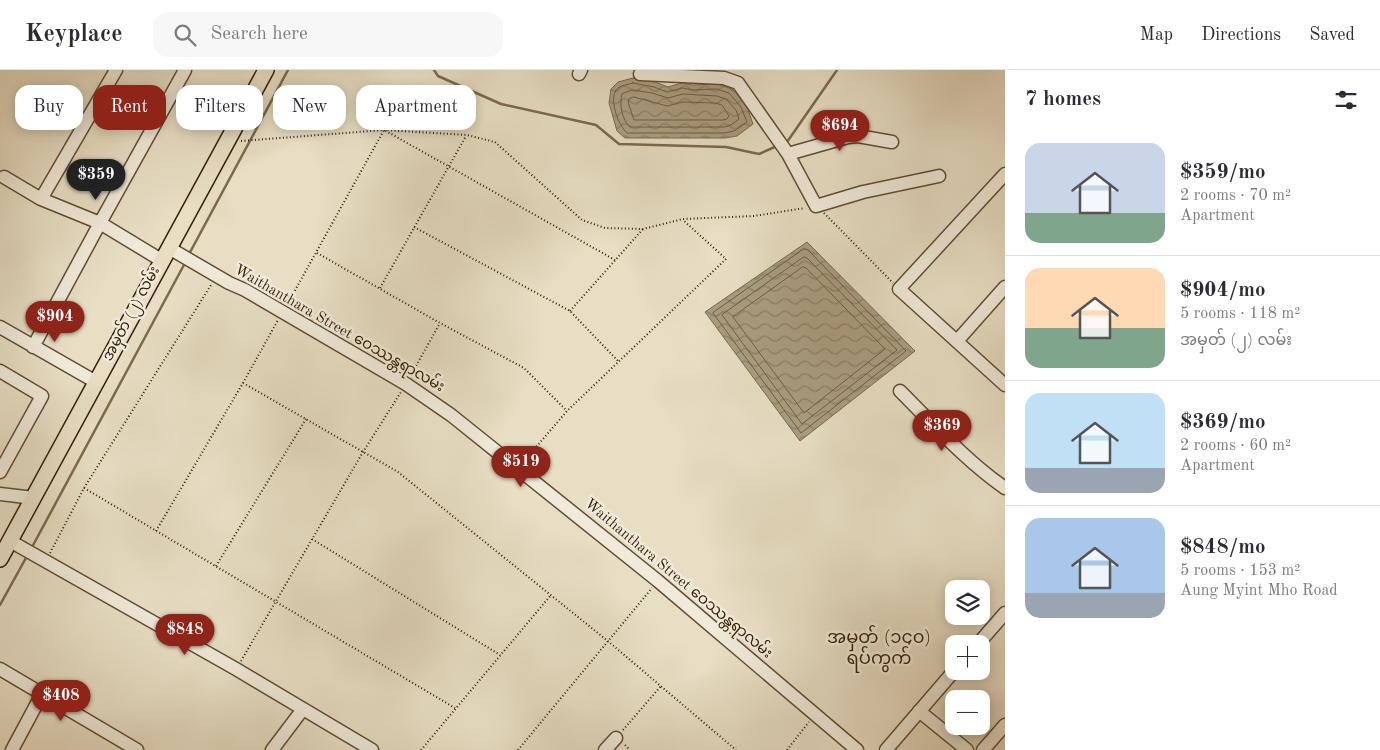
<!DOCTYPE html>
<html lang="en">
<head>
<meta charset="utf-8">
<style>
  :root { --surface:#fff; --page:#f7f7f7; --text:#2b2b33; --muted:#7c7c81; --line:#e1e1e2; --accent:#8f2418 }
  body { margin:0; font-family:"Old Standard TT","Noto Sans Myanmar",serif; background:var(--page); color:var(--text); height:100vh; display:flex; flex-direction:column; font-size:19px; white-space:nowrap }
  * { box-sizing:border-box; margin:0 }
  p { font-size:16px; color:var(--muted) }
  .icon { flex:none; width:28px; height:28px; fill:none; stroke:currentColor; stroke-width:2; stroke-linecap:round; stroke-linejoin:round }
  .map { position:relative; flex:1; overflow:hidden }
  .sheet { display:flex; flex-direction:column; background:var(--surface); width:375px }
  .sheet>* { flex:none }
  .hud { position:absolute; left:15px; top:15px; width:475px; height:45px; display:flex; gap:10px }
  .buttons { position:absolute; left:945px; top:510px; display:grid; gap:10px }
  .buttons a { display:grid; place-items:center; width:45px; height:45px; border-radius:10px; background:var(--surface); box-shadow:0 2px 12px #0003; font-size:25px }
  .price { position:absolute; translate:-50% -42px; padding:0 11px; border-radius:18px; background:var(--accent); color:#fff; font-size:16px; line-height:32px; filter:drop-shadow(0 1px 2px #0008) }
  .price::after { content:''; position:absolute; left:50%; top:30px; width:15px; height:11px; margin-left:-8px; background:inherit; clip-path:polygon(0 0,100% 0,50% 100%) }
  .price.active { background:#222; color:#fff }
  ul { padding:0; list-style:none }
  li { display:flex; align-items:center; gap:15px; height:125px; padding:0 20px }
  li+li { border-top:1px solid var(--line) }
  li span { display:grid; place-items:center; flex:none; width:140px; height:100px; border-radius:15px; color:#555 }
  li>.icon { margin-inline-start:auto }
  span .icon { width:60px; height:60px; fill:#fffc; stroke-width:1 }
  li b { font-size:21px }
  h2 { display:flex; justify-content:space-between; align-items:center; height:60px; padding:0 20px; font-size:21px }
  .pill { padding:0 18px; border-radius:15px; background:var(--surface); box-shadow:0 2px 12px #0003; font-size:18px; line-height:45px }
  .pill.active { background:var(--accent); color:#fff }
  header { display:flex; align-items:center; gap:30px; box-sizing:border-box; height:70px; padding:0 25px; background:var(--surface); border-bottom:1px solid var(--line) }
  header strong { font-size:24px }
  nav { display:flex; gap:28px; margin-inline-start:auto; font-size:18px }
  .search { width:350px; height:45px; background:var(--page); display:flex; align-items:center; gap:12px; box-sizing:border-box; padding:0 18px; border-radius:15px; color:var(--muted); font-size:19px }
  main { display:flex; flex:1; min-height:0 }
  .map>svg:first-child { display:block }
  .water { fill:url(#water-waves); stroke:#7b6a4d }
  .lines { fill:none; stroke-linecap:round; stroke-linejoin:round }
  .shore { stroke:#6f5e40; stroke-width:1 }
  .stream { stroke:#7b6a4d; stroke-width:2.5 }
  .minor-casing { stroke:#614e31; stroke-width:15 }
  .major-casing { stroke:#341e00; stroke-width:18 }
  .path { stroke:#341e00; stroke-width:2; stroke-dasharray:1 2.5; stroke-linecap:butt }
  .minor { stroke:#efead9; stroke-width:12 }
  .major { stroke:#e7dec4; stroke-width:15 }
  .labels { text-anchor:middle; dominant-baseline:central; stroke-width:5; stroke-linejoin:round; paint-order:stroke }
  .street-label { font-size:15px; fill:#341e00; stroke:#efead9 }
  .quarter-label { font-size:18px; fill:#341e00; stroke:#efead9 }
</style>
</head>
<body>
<header>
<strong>Keyplace</strong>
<div class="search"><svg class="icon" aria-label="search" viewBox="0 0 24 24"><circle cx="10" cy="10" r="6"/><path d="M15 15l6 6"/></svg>Search here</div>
<nav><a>Map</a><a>Directions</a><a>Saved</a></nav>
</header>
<main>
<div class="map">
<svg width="1005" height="680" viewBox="0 0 1005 680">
  <defs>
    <pattern id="water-waves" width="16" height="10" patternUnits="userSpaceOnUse" patternTransform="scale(1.25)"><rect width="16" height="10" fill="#aa9d81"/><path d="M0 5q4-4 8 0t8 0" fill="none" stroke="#8b7f67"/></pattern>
  </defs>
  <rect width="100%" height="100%" fill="#e7dec4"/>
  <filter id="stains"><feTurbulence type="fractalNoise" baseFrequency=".004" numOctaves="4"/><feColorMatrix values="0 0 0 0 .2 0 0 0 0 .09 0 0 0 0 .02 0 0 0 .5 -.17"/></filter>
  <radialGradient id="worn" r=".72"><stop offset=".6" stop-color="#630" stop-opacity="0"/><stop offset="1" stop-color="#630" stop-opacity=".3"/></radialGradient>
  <!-- water -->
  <path class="water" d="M633 8 655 12 668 17 682 13 692 15 718 14 732 19 746 34 753 54 737 66 725 68H625L617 61 609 33 611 19 618 12Z
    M807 172 915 281 800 371 705 242Z"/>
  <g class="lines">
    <!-- shore -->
    <path class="shore" d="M633 13 654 17 667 22 682 18 692 20 717 19 729 23 741 37 747 52 734 61 725 63H627C619 56 610 33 615 22 618 15 627 15 633 13Z
      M633 20 652 23 668 28 683 24 717 26 726 29 736 40 739 49 731 55 724 57H630C622 50 619 34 622 24Z
      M634 27 667 36 683 32 715 33 722 35 729 46 727 49 723 50H634L628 32 629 29Z
      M804 179 808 180 906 281 801 363 713 243Z
      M804 187 807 188 897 280 802 354 722 245Z
      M803 197 806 198 885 279 804 343 733 247Z"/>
    <!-- stream -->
    <path class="stream" d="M434 0 438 6 501 34 596 55 619 74 726 77 759 84 777 76
      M784 73 787 72 837 0
      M188 186 288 0
      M31 479 185 193
      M0 535 27 486"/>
    <!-- minor casing -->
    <g class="minor-casing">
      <path id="minor" d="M579 4 581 0
        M640 4 724 8 738 13 788 84 816 136 863 122 939 106
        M788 84 848 67 858 66 892 72
        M1005 104 899 219 1005 315
        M4 107 41 129 100 153 161 190
        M41 129 116 0
        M169 178 229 213 245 220 406 314 451 345 658 511 857 680
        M0 257 96 312
        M957 271 1005 217
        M33 277 100 153 185 0
        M0 301 42 326 0 402
        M900 321C933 354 966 391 1005 418
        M0 424 34 428
        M10 471 236 599 372 680
        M978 574 1005 543
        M0 599 137 680
        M919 641 967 680
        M12 680 42 624
        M272 680 303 639
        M605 680 616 668
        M886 680 954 601
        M983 680 1005 655"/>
    </g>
    <!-- major casing -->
    <g class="major-casing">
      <path id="major" d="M0 489 266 0"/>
    </g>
    <!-- path -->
    <path class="path" d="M241 71 384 60 467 65 495 72 582 150 605 158 643 159 683 149 754 146 805 138
      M824 143 893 213
      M414 157 570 241 619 292
      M317 183 440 253 524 298 567 341
      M380 218 466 66
      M288 233 384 60 615 190
      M570 241 643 159
      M411 305 440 253
      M243 313 398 402 609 572 736 680
      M525 390 567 341 726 189 683 150
      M84 418 455 638
      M156 461 243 313 278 250
      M312 469 500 585
      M50 483 84 418 211 215
      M216 496 306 349
      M241 591 363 382 401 322
      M623 660 661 616
      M625 675 630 680
      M421 680 551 525
      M518 680 652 518
      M787 680 809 652"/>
    <!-- minor -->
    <use href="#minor" class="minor"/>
    <!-- major -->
    <use href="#major" class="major"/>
  </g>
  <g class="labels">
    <!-- street labels -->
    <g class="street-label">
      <text transform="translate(132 244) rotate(-62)">အမှတ် (၂) လမ်း</text>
      <text transform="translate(339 259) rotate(30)">Waithanthara Street ဝေဿန္တရာလမ်း</text>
      <text transform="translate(678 509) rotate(40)">Waithanthara Street ဝေဿန္တရာလမ်း</text>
    </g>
    <!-- quarter labels -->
    <g class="quarter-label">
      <text x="879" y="568">အမှတ် (၁၄၀)<tspan x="879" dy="21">ရပ်ကွက်</tspan></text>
    </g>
  </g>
  <rect width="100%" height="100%" filter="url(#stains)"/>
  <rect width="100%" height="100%" fill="url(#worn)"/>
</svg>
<div class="buttons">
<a><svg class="icon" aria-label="layers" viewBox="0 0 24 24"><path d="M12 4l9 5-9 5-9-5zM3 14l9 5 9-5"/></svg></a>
<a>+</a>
<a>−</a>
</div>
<b class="price" style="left:840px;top:82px">$694</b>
<b class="price active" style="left:96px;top:131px">$359</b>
<b class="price" style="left:55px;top:273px">$904</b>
<b class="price" style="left:942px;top:382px">$369</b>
<b class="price" style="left:521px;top:418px">$519</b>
<b class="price" style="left:185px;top:586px">$848</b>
<b class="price" style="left:61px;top:652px">$408</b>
<div class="hud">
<a class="pill">Buy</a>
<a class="pill active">Rent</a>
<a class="pill">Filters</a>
<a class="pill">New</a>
<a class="pill">Apartment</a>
</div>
</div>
<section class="sheet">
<h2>7 homes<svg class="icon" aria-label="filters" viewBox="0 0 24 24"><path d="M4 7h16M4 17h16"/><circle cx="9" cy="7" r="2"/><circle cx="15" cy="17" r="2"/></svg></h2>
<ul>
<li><span style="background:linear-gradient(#c9d6e8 70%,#7fa58c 0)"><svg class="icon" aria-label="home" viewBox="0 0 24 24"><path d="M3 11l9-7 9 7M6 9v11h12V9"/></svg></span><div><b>$359/mo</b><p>2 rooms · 70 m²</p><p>Apartment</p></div></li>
<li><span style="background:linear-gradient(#ffd9b3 60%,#7fa58c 0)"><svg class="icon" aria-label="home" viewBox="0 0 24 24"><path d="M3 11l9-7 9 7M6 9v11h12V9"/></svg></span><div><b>$904/mo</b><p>5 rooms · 118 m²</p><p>အမှတ် (၂) လမ်း</p></div></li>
<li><span style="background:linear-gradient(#bfe0f5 75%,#9aa5b1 0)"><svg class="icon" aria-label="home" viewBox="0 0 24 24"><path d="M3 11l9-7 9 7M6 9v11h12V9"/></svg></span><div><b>$369/mo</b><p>2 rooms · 60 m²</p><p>Apartment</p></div></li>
<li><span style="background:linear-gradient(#a9c7e8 75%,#9aa5b1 0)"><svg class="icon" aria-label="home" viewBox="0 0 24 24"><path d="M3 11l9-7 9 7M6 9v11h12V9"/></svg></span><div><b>$848/mo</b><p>5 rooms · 153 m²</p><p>Aung Myint Mho Road</p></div></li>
</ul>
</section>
</main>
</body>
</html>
